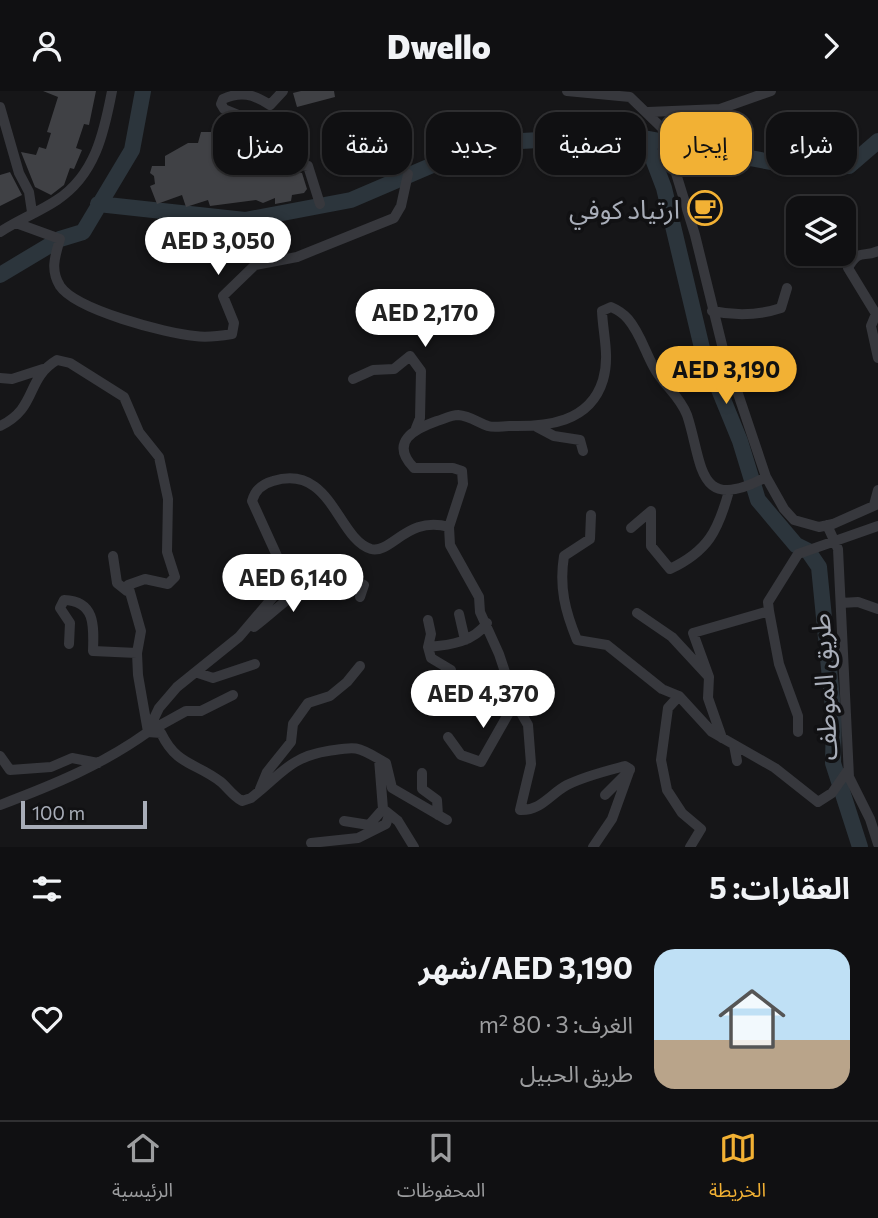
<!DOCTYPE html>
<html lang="ar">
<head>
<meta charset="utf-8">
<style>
  :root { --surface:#101012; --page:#19191b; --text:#f1f3f6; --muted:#9c9d9f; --line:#303032; --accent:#f2b134 }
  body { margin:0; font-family:Commissioner,"Noto Sans Arabic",sans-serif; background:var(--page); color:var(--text); direction:rtl; height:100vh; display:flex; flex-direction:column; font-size:26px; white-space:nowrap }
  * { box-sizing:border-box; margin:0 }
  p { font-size:23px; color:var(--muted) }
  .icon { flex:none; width:38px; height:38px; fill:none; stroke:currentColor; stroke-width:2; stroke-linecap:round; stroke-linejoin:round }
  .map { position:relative; height:756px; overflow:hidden; direction:ltr }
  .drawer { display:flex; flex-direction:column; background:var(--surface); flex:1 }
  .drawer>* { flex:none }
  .top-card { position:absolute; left:21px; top:21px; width:836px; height:63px; direction:rtl; display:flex; gap:14px }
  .controls { position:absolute; left:786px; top:105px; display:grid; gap:14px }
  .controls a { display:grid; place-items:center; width:70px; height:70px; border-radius:14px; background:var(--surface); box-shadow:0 2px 5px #0004,0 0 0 2px var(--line); font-size:35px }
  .scale { position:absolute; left:21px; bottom:18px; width:126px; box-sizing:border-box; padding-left:7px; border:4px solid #a8adb8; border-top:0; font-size:19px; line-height:24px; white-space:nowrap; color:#a8adb8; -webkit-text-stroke:5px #111113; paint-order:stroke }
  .price { position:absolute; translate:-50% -60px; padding:0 16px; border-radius:24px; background:#fff; color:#222; font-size:23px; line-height:46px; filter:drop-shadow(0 2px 4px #0008) }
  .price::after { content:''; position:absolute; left:50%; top:42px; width:21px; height:16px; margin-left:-10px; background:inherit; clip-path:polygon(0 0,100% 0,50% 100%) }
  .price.active { background:var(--accent); color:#111 }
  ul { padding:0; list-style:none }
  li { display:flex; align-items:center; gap:21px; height:175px; padding:0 28px }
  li+li { border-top:2px solid var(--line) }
  li span { display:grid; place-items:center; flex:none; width:196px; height:140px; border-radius:21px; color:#555 }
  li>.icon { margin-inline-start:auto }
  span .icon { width:84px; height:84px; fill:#fffc; stroke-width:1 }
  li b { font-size:30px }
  h2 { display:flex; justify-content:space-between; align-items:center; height:84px; padding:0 28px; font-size:30px }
  .chip { padding:0 24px; border-radius:21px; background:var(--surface); box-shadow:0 2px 5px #0004,0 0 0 2px var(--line); font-size:24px; line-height:63px }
  .chip.active { background:var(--accent); color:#111 }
  header { display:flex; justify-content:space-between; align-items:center; height:91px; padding:0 28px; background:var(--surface); font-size:32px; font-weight:800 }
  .menu { display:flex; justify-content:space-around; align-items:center; height:98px; border-top:2px solid var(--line); background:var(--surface); font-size:19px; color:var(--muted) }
  .menu a { display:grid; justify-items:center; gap:4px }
  .menu .active { color:var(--accent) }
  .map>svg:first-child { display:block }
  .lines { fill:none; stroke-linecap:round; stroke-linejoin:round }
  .river { stroke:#2c353c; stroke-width:16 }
  .building { fill:#404145 }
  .minor { stroke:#37383d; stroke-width:10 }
  .labels { text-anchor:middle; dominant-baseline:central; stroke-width:7; stroke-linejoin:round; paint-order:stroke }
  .poi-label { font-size:26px; fill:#a8adb8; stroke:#111113; text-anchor:end }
  .street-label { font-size:26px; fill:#a8adb8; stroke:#111113 }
</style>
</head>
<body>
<header><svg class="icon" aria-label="forward" viewBox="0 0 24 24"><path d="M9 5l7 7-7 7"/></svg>Dwello<svg class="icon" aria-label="person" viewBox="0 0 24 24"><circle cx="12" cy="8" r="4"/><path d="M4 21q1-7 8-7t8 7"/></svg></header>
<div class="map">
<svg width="878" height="756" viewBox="0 0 878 756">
  <rect width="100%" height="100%" fill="#161618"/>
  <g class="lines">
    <!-- river -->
    <path class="river" d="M645 47 664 97 702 257 740 350 758 409 796 454 808 460 819 476 834 628 833 672 860 756
      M98 113 245 129 351 109 484 52 628 44 803 77 849 75 878 50
      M0 184 60 148 83 141 132 59 143 0"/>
  </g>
  <!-- building -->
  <path class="building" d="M43 0H96L89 34 84 33 76 57 82 59 74 78 70 77 64 94 51 104 35 96 21 61 36 64 39 56 46 58 51 42 47 41 58 6Z
    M301 0H334L335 6 297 16 293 2Z
    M229 28 256 48 277 78 302 82 307 98 304 102 292 104 291 110 275 113V107L263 112 256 109 210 115 208 109 186 116 182 104 157 113 150 95 155 93 154 85 150 82 152 75H165V65L188 52H198L201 41H211L214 35 227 37Z
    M10 81 22 104 0 115V84Z"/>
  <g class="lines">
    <!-- minor -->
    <path class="minor" d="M283 0 270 14C253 3 241 0 223 8L221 13 224 18 241 25 262 43 281 72 308 75 320 113
      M567 0 630 6 662 37 695 144 723 258 766 386 784 418 794 429 819 436 833 433 878 413
      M0 16 19 82 29 101 32 121
      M648 21 720 18 771 0
      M16 132 60 148C55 165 50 179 60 195 76 219 165 242 195 245 207 247 220 245 232 243L234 232 223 205 255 174 297 166 394 127 401 115 408 83
      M0 141C18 129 39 121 57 109 95 84 104 42 112 0
      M878 160C863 167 859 157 848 177L876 223 871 235 878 267
      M712 220C736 225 757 225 781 217L787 197
      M0 287 12 288 43 278
      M353 288 373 279 394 278 410 265 421 280 420 327 416 337
      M0 335C38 317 25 288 57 269L70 272 124 306 139 341 159 366 168 408 167 461 175 486 168 493 145 488 128 494 141 540 137 562 138 584 148 641C102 674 53 694 0 714
      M537 336 554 345 580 349 583 360
      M874 414 878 399
      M591 424 590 448 564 465C559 496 565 520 577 549L607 554 662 598 679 605 712 641 775 677 818 711 832 702 848 679
      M827 434 838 458 849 686 870 728 878 753
      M631 437 651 420V455L670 478C708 460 718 440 729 400
      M113 465 117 492 127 500
      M301 474 304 495
      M841 512 858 511 878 518
      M769 520 768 511 798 463 878 435
      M637 522 672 546 709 586 708 607 722 647
      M459 523 465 549
      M428 529 431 543 428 556
      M254 536C286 512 321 469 364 494L360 506
      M69 553 70 532 60 517 64 509C95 510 94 534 93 560L137 562
      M451 579 431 567 428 556C451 554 473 551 487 532
      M198 582 213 587 255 573
      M709 586 693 542 769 520 779 573 798 625V641
      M679 605 668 617 661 669 667 699 682 722 701 738 690 756
      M148 640 159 617 177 596 239 546 279 499 283 490V478L252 410C255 399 262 393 273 390 332 372 337 448 371 458 392 463 407 424 449 436
      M148 641 161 642C177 675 195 671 221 691 228 697 233 705 242 710L251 707C280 685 289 666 328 660 354 656 355 654 379 668L383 718 398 730 414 756
      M148 641 186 620H201L233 604
      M448 646 461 664 481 671 515 611
      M734 654 737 670
      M0 665 10 679 51 676 72 667 98 672
      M379 668 386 672 392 697 447 729
      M422 682V698L437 709 438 724
      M260 698 267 681 291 651 293 633 308 612 330 605 347 591 360 575
      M605 704 630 679
      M344 730 369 734 383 718
      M311 752 358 747 386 733 389 724
      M593 756 612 728 630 678 625 675C606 680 585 685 567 694 550 703 541 720 520 719L531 673 528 634 515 611 499 563 480 521 479 506 450 454 449 436 463 393 462 380 453 377H414C389 351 414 338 437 330 444 328 451 324 458 324 470 325 477 331 488 335 494 337 503 335 509 335 546 336 590 332 603 289 610 265 603 244 602 220L611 216C618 219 623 222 628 228 641 243 646 264 656 280 666 296 680 306 687 324 703 372 696 424 766 386"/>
  </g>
  <!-- icons -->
  <defs>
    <g id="cafe-ring" transform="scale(1.75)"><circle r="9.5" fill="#111113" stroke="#f2b134" stroke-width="1.5"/><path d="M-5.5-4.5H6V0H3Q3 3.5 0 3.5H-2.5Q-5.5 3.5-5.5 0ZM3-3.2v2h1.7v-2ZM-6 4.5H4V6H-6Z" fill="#f2b134"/></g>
  </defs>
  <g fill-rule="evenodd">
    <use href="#cafe-ring" x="705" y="117"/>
  </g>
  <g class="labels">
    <!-- poi labels -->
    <g class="poi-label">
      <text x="680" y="117">ارتياد كوفي</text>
    </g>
    <!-- street labels -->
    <g class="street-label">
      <text transform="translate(823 596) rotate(-93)">طريق الموطف</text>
    </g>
  </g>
</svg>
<div class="controls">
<a><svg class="icon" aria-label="layers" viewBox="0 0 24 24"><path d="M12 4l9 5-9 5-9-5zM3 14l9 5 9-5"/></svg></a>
</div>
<div class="scale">100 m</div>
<b class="price" style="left:218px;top:186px">AED 3,050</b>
<b class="price" style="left:425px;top:258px">AED 2,170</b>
<b class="price active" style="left:726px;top:315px">AED 3,190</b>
<b class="price" style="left:293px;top:523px">AED 6,140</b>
<b class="price" style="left:483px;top:639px">AED 4,370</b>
<div class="top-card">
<a class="chip">شراء</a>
<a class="chip active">إيجار</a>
<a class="chip">تصفية</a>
<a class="chip">جديد</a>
<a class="chip">شقة</a>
<a class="chip">منزل</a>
</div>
</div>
<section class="drawer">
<h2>العقارات: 5<svg class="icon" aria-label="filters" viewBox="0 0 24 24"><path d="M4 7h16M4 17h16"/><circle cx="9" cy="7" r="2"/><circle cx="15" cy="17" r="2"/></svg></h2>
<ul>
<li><span style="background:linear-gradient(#bfe0f5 65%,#b9a48a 0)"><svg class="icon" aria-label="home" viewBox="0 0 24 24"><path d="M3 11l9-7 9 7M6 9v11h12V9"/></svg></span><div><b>AED 3,190/شهر</b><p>الغرف: 3 · 80 m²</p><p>طريق الحبيل</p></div><svg class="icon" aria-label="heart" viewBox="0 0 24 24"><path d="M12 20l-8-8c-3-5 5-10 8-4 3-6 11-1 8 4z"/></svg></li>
</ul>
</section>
<nav class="menu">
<a class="active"><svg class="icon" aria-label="map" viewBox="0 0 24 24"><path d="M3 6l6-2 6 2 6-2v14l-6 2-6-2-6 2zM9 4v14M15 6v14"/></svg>الخريطة</a>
<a><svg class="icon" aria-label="saved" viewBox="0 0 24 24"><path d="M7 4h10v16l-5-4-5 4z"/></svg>المحفوظات</a>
<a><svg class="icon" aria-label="home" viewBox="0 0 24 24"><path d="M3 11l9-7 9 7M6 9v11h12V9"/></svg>الرئيسية</a>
</nav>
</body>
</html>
